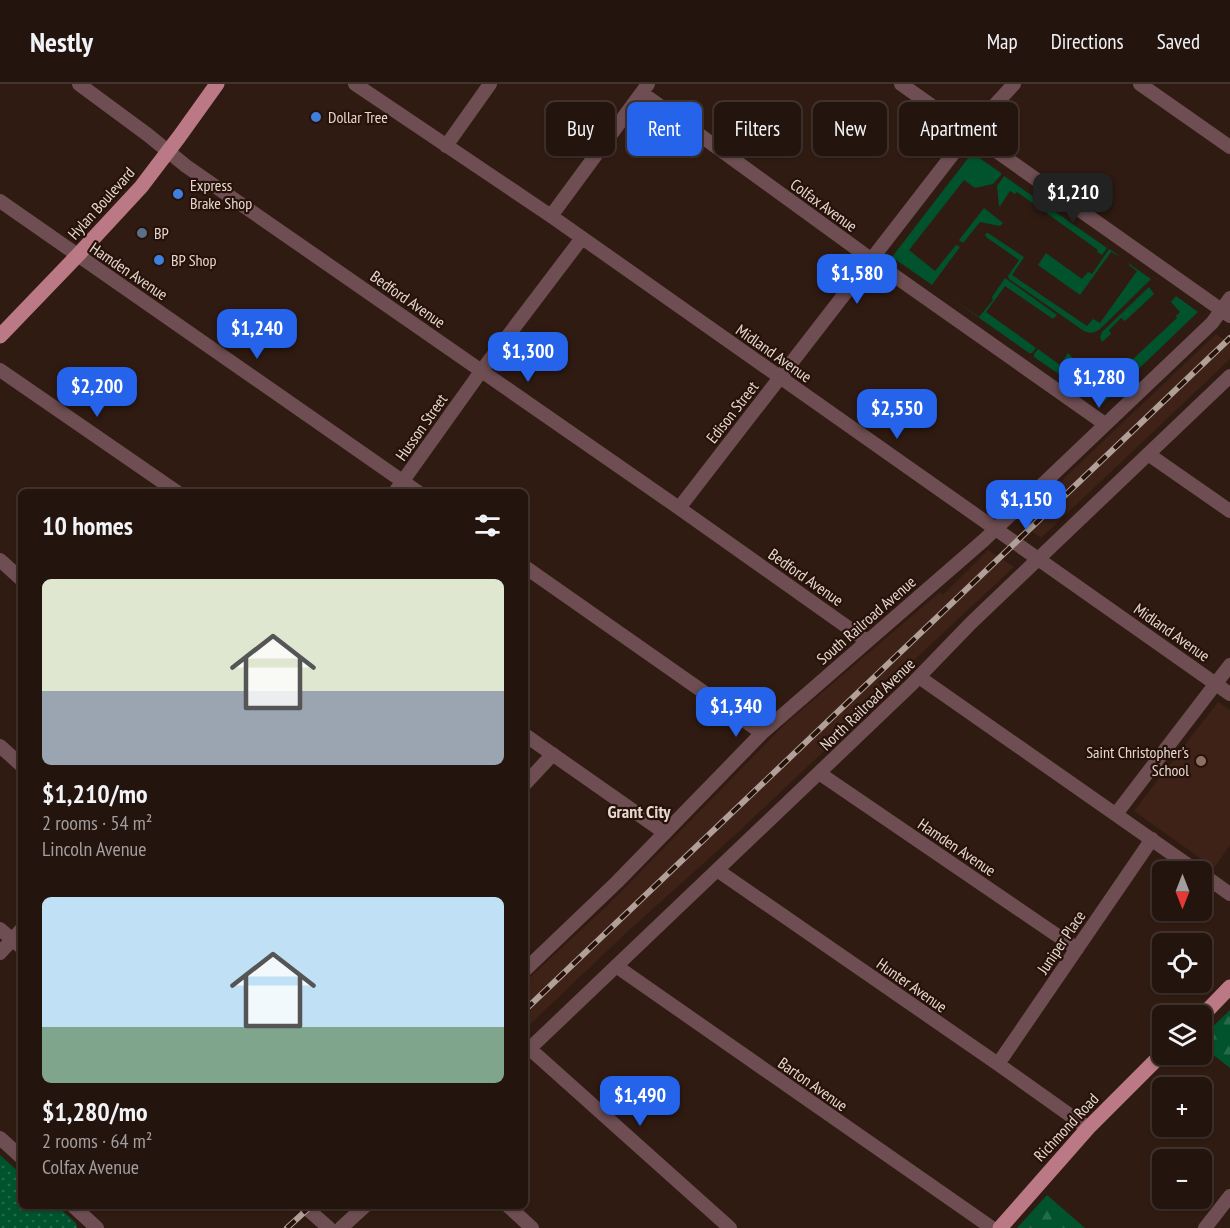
<!DOCTYPE html>
<html lang="en">
<head>
<meta charset="utf-8">
<style>
  :root { --surface:#24140e; --page:#30211c; --text:#f1f3f6; --muted:#a39e9e; --line:#41332e; --accent:#2563eb }
  body { margin:0; font-family:"PT Sans Narrow",sans-serif; background:var(--page); color:var(--text); height:100vh; display:flex; flex-direction:column; font-size:22px; white-space:nowrap }
  * { box-sizing:border-box; margin:0 }
  p { font-size:20px; color:var(--muted) }
  .icon { flex:none; width:33px; height:33px; fill:none; stroke:currentColor; stroke-width:2; stroke-linecap:round; stroke-linejoin:round }
  .map { position:relative; flex:1; overflow:hidden }
  .details { position:absolute; left:18px; top:405px; width:510px; height:720px; display:flex; flex-direction:column; background:var(--surface); border-radius:9px; box-shadow:0 2px 4px #0004,0 0 0 2px var(--line) }
  .details>* { flex:none }
  .guide { position:absolute; left:546px; top:18px; width:570px; height:54px; display:flex; gap:12px }
  .needle { width:39px; rotate:180deg }
  .fabs { position:absolute; left:1152px; top:777px; display:grid; gap:12px }
  .fabs a { display:grid; place-items:center; width:60px; height:60px; border-radius:9px; background:var(--surface); box-shadow:0 2px 4px #0004,0 0 0 2px var(--line); font-size:30px }
  .price { position:absolute; translate:-50% -51px; padding:0 14px; border-radius:12px; background:var(--accent); color:#fff; font-size:20px; line-height:39px; filter:drop-shadow(0 2px 3px #0008) }
  .price::after { content:''; position:absolute; left:50%; top:36px; width:18px; height:14px; margin-left:-9px; background:inherit; clip-path:polygon(0 0,100% 0,50% 100%) }
  .price.current { background:#222; color:#fff }
  ul { padding:0; list-style:none }
  li { display:grid; align-content:center; gap:12px; height:318px; padding:0 24px }
  li span { display:grid; place-items:center; height:186px; border-radius:9px; color:#555 }
  li>.icon { margin-inline-start:auto }
  span .icon { width:108px; height:108px; fill:#fffc; stroke-width:1 }
  li b { font-size:26px }
  h2 { display:flex; justify-content:space-between; align-items:center; height:72px; padding:0 24px; font-size:26px }
  .tag { padding:0 21px; border-radius:9px; background:var(--surface); box-shadow:0 2px 4px #0004,0 0 0 2px var(--line); font-size:21px; line-height:54px }
  .tag.current { background:var(--accent); color:#fff }
  header { display:flex; align-items:center; gap:36px; box-sizing:border-box; height:84px; padding:0 30px; background:var(--surface); border-bottom:2px solid var(--line) }
  header strong { font-size:28px }
  nav { display:flex; gap:33px; margin-inline-start:auto; font-size:21px }
  .map>svg:first-child { display:block }
  .built { fill:#3e2217 }
  .green { fill:#00532d }
  .forest { fill:url(#forest-firs) }
  .park { fill:url(#park-dots) }
  .lines { fill:none; stroke-linecap:round; stroke-linejoin:round }
  .minor { stroke:#6e4e53; stroke-width:14 }
  .major { stroke:#ba7984; stroke-width:15 }
  .rail-casing { stroke:#b0a099; stroke-width:6 }
  .rail { stroke:#261209; stroke-width:4; stroke-dasharray:11; stroke-linecap:butt }
  .shop-dot { fill:#3f7fe0; stroke:#261209; stroke-width:2 }
  .service-dot { fill:#5c6f8a; stroke:#261209; stroke-width:2 }
  .education-dot { fill:#8d6e63; stroke:#261209; stroke-width:2 }
  .labels { text-anchor:middle; dominant-baseline:central; stroke-width:4.5; stroke-linejoin:round; paint-order:stroke }
  .poi-label { font-size:16px; fill:#e6d7d1; stroke:#261209; text-anchor:start }
  .street-label { font-size:16px; fill:#e6d7d1; stroke:#261209 }
  .neighbourhood-label { font-size:18px; font-weight:bold; fill:#e6d7d1; stroke:#261209 }
</style>
</head>
<body>
<header>
<strong>Nestly</strong>
<nav><a>Map</a><a>Directions</a><a>Saved</a></nav>
</header>
<div class="map">
<svg width="1230" height="1144" viewBox="0 0 1230 1144">
  <defs>
    <pattern id="forest-firs" width="22" height="20" patternUnits="userSpaceOnUse" patternTransform="scale(1.5)"><rect width="22" height="20" fill="#00532d"/><path d="M5 1l3.5 6h-7zM16 11l3.5 6h-7z" fill="#256b4a"/></pattern>
    <pattern id="park-dots" width="8" height="8" patternUnits="userSpaceOnUse" patternTransform="scale(1.5)"><rect width="8" height="8" fill="#00532d"/><path d="M2 2h.1M6 6h.1" fill="none" stroke="#256b4a" stroke-width="1.8" stroke-linecap="round"/></pattern>
  </defs>
  <rect width="100%" height="100%" fill="#301b12"/>
  <!-- built -->
  <path class="built" d="M1216 250 1230 259V275L1041 454 1018 438Z
    M988 466 1014 483 914 576 896 599 735 751 627 848 525 945V898L611 818 784 641 940 508 943 511Z
    M1218 618 1230 626V761L1214 784 1134 727Z"/>
  <!-- green -->
  <path class="green" d="M972 69 1001 89V91L993 100 975 104 964 96 909 166 935 187 956 161 960 163 932 201 892 173Z
    M1004 92 1107 164 1102 171 1097 168 1098 166 1017 108 1015 110 1010 107 1000 122H999L997 102Z
    M984 124 1003 139 1000 142 980 138 963 159 959 156Z
    M988 149 1024 173 1012 191 1087 242 1093 235 1100 239 1137 187 1130 182 1128 179 1151 195 1100 245C1095 249 1090 250 1084 247L1009 195 1008 192 1019 176 986 153 985 150Z
    M1109 165 1121 173 1111 168 1080 211 1038 181 1046 169 1082 195 1088 188 1092 190Z
    M1005 194 1057 231 1053 235 1005 202 986 228 1036 264 1032 269H1029L951 214 979 233 993 216 992 213Z
    M1149 203 1154 210 1125 237 1121 234 1109 246 1111 250 1102 258 1100 253 1102 248Z
    M1176 212 1198 228 1102 320 1082 306 1084 301 1090 296 1099 305 1104 302 1177 234 1176 232 1180 228 1171 218Z
    M1038 265 1063 283 1065 280 1062 278 1068 269 1088 289 1086 291 1088 293 1078 303 1034 273V270Z"/>
  <!-- forest -->
  <path class="forest" d="M1230 926V984L1202 962V953Z
    M1047 1111 1085 1144H1017Z"/>
  <!-- park -->
  <path class="park" d="M0 1071 21 1090V1122H57L76 1139 77 1144H0Z"/>
  <g class="lines">
    <!-- minor -->
    <path class="minor" d="M79 0 148 51 186 82 679 424 867 557
      M355 0 551 132 1230 610
      M901 0 1230 232
      M1140 0 1230 63
      M642 9 872 176 1105 340
      M446 62 490 0
      M0 117 418 408
      M551 132 648 0
      M0 286 177 408
      M1148 370 1230 427
      M395 408 482 286 582 154
      M679 424 970 48 1014 0
      M0 476 21 495
      M525 483 762 649
      M919 593 1198 788
      M525 651 665 749
      M0 662 21 681
      M819 689 1077 865
      M525 700 553 670
      M1116 730 1230 581
      M717 786 998 980 1088 1044
      M1202 790 1230 810
      M0 845 21 863
      M0 869 21 846
      M616 882 992 1144
      M525 886 617 798 762 649 984 456 1212 239 1230 214
      M530 965 730 1144
      M525 969 911 601 971 539 1230 292
      M998 980 1152 755
      M0 1054 21 1073
      M73 1122 97 1144
      M304 1122 329 1144
      M508 1122 532 1144
      M341 1144 365 1122
      M1205 1144 1230 1112"/>
    <!-- major -->
    <path class="major" d="M0 252 77 172 141 103 179 53 217 0
      M1202 932 1230 903
      M1000 1144 1088 1044 1162 970"/>
    <!-- rail casing -->
    <g class="rail-casing">
      <path id="rail" d="M525 926 1230 254
        M287 1144 311 1122"/>
    </g>
    <!-- rail -->
    <use href="#rail" class="rail"/>
  </g>
  <!-- markers -->
  <g class="shop-dot">
    <circle cx="316" cy="33" r="6"/>
    <circle cx="178" cy="110" r="6"/>
    <circle cx="159" cy="176" r="6"/>
  </g>
  <circle class="service-dot" cx="142" cy="149" r="6"/>
  <circle class="education-dot" cx="1201" cy="677" r="6"/>
  <g class="labels">
    <!-- poi labels -->
    <g class="poi-label">
      <text x="328" y="33">Dollar Tree</text>
      <text x="190" y="101">Express<tspan x="190" dy="18">Brake Shop</tspan></text>
      <text x="154" y="149">BP</text>
      <text x="171" y="176">BP Shop</text>
      <text x="1189" y="668" text-anchor="end">Saint Christopher's<tspan x="1189" dy="18">School</tspan></text>
    </g>
    <!-- street labels -->
    <g class="street-label">
      <text transform="translate(101 119) rotate(-48)">Hylan Boulevard</text>
      <text transform="translate(824 121) rotate(36)">Colfax Avenue</text>
      <text transform="translate(129 187) rotate(34)">Hamden Avenue</text>
      <text transform="translate(408 215) rotate(35)">Bedford Avenue</text>
      <text transform="translate(774 269) rotate(35)">Midland Avenue</text>
      <text transform="translate(732 328) rotate(-52)">Edison Street</text>
      <text transform="translate(421 343) rotate(-55)">Husson Street</text>
      <text transform="translate(806 493) rotate(35)">Bedford Avenue</text>
      <text transform="translate(866 536) rotate(-41)">South Railroad Avenue</text>
      <text transform="translate(1172 548) rotate(35)">Midland Avenue</text>
      <text transform="translate(867 620) rotate(-44)">North Railroad Avenue</text>
      <text transform="translate(957 763) rotate(34)">Hamden Avenue</text>
      <text transform="translate(1061 858) rotate(-56)">Juniper Place</text>
      <text transform="translate(912 901) rotate(35)">Hunter Avenue</text>
      <text transform="translate(813 1000) rotate(35)">Barton Avenue</text>
      <text transform="translate(1066 1043) rotate(-47)">Richmond Road</text>
    </g>
    <!-- neighbourhood labels -->
    <g class="neighbourhood-label">
      <text x="639" y="727">Grant City</text>
    </g>
  </g>
</svg>
<div class="fabs">
<a><svg class="needle" viewBox="-14 -14 28 28"><path d="M0-13l5 13h-10z" fill="#e53935"/><path d="M0 13l5-13h-10z" fill="#a39e9e"/></svg></a>
<a><svg class="icon" aria-label="locate" viewBox="0 0 24 24"><circle cx="12" cy="12" r="6"/><path d="M12 2v4M12 18v4M2 12h4M18 12h4"/></svg></a>
<a><svg class="icon" aria-label="layers" viewBox="0 0 24 24"><path d="M12 4l9 5-9 5-9-5zM3 14l9 5 9-5"/></svg></a>
<a>+</a>
<a>−</a>
</div>
<b class="price current" style="left:1073px;top:140px">$1,210</b>
<b class="price" style="left:857px;top:221px">$1,580</b>
<b class="price" style="left:257px;top:276px">$1,240</b>
<b class="price" style="left:528px;top:299px">$1,300</b>
<b class="price" style="left:1099px;top:325px">$1,280</b>
<b class="price" style="left:97px;top:334px">$2,200</b>
<b class="price" style="left:897px;top:356px">$2,550</b>
<b class="price" style="left:1026px;top:447px">$1,150</b>
<b class="price" style="left:736px;top:654px">$1,340</b>
<b class="price" style="left:640px;top:1043px">$1,490</b>
<div class="guide">
<a class="tag">Buy</a>
<a class="tag current">Rent</a>
<a class="tag">Filters</a>
<a class="tag">New</a>
<a class="tag">Apartment</a>
</div>
<section class="details">
<h2>10 homes<svg class="icon" aria-label="filters" viewBox="0 0 24 24"><path d="M4 7h16M4 17h16"/><circle cx="9" cy="7" r="2"/><circle cx="15" cy="17" r="2"/></svg></h2>
<ul>
<li><span style="background:linear-gradient(#dfe7d0 60%,#9aa5b1 0)"><svg class="icon" aria-label="home" viewBox="0 0 24 24"><path d="M3 11l9-7 9 7M6 9v11h12V9"/></svg></span><div><b>$1,210/mo</b><p>2 rooms · 54 m²</p><p>Lincoln Avenue</p></div></li>
<li><span style="background:linear-gradient(#bfe0f5 70%,#7fa58c 0)"><svg class="icon" aria-label="home" viewBox="0 0 24 24"><path d="M3 11l9-7 9 7M6 9v11h12V9"/></svg></span><div><b>$1,280/mo</b><p>2 rooms · 64 m²</p><p>Colfax Avenue</p></div></li>
</ul>
</section>
</div>
</body>
</html>
